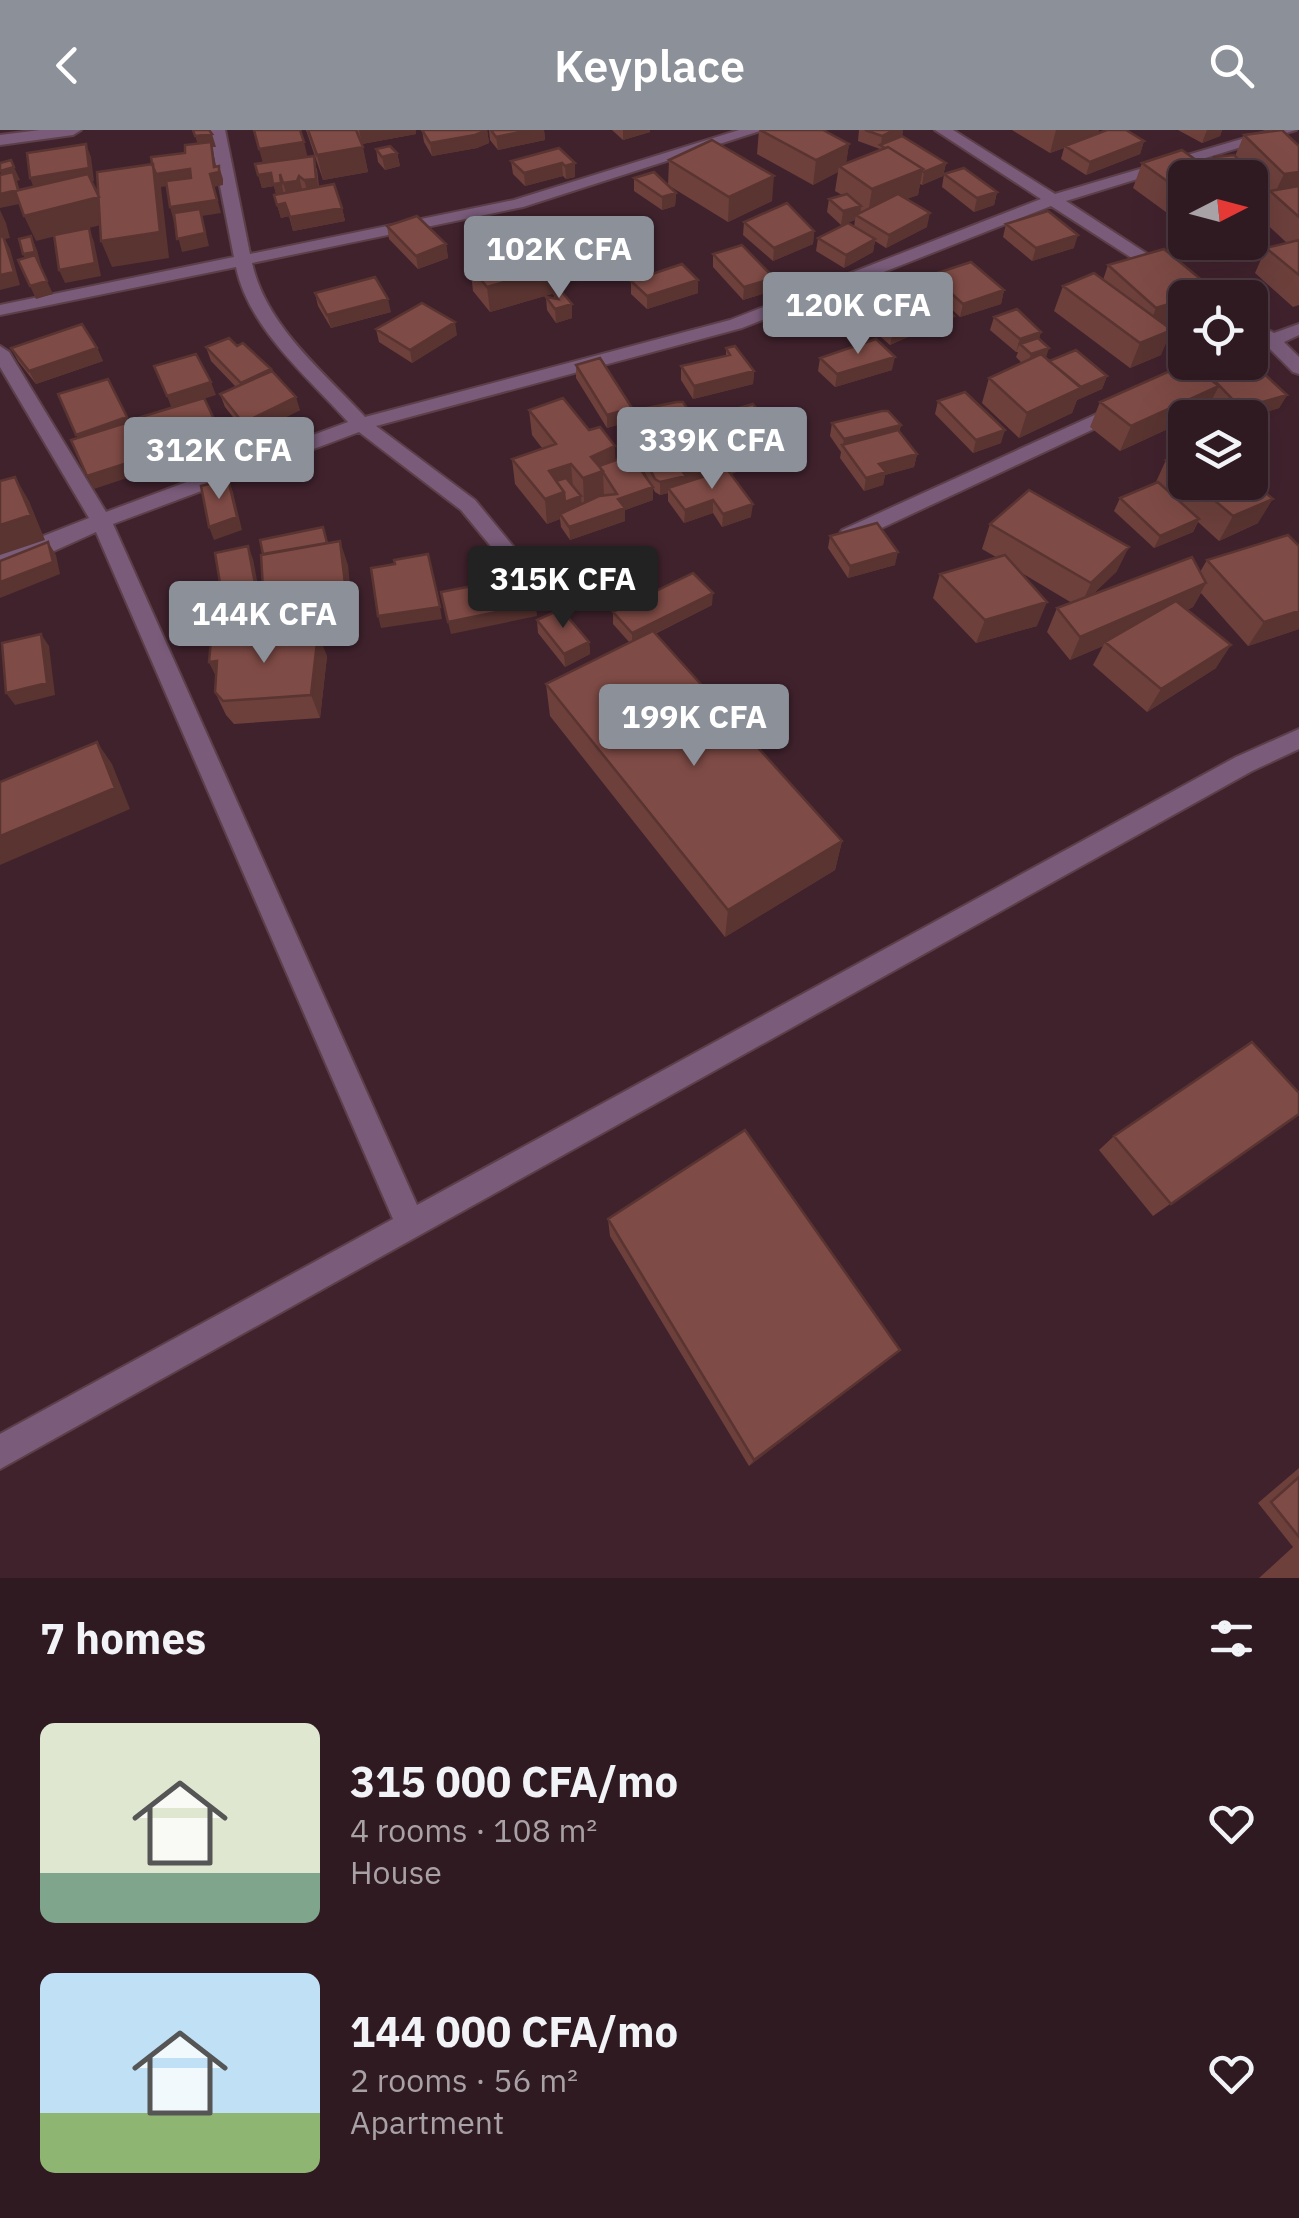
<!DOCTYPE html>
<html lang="en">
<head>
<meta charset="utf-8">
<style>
  :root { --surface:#301a22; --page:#38232a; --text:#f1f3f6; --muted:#a8a1a5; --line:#4b3840; --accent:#8c9099 }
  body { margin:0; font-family:"IBM Plex Sans",sans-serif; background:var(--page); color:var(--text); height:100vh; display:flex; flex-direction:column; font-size:38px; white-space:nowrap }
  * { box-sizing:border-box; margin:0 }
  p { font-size:32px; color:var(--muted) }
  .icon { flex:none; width:55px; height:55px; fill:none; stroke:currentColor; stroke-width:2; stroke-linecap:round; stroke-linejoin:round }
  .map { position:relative; height:1448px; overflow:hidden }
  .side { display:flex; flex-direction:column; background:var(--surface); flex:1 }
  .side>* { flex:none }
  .needle { width:65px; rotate:84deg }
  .fabs { position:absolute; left:1168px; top:30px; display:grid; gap:20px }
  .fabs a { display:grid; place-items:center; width:100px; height:100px; border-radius:15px; background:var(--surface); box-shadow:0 10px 40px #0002,0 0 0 2px var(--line); font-size:50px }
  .price { position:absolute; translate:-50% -85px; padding:0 22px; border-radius:10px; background:var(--accent); color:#fff; font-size:32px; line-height:65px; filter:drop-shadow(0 2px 5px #0008) }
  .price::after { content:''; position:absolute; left:50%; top:60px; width:30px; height:22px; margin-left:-15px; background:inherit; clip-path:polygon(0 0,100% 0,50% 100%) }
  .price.on { background:#222; color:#fff }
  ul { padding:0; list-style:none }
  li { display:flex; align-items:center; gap:30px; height:250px; padding:0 40px }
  li span { display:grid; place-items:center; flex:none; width:280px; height:200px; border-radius:15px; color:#555 }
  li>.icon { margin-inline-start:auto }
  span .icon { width:120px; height:120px; fill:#fffc; stroke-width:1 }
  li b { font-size:42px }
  h2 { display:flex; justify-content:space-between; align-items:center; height:120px; padding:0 40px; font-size:42px }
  header { display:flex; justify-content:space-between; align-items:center; height:130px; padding:0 40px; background:var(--accent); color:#fff; font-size:45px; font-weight:600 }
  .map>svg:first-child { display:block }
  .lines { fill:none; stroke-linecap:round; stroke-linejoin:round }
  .minor-casing { stroke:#5c3f49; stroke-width:4 }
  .minor { fill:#7a5c7a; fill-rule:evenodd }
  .wall { fill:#6d403c }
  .shaded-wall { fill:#593431 }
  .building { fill:#7f4b46; stroke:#593431; stroke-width:2.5 }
</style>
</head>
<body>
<header><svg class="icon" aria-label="back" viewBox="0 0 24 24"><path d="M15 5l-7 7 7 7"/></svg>Keyplace<svg class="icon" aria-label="search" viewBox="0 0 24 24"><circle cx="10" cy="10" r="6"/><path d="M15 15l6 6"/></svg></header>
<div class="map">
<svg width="1299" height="1448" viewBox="0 0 1299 1448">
  <rect width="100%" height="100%" fill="#40222d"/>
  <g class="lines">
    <!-- minor casing -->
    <g class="minor-casing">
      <path id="minor" d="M40 0H81L73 5 0 15V5Z
        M209 0H225L250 124 514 70 739 0H763L523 77 252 133C266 196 323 241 365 287L730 190 1041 69 935 0H953L1055 64 1272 0H1296L1066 71 1215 168H1194L1051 76 742 198 376 296 475 370 526 432 530 437 526 442H512L461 380 359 302 113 394 417 1075 1236 627 1299 599V619L1252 641 0 1339V1304L393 1089 96 402 54 421 0 438V423L89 388 0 237V216L9 222 106 382 348 292C307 246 249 199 236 137L0 185V175L234 127Z
        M1250 190 1274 203 1299 194V205L1284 212 1299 227V244L1293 242 1269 218 1250 225V213L1259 209 1250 203Z
        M1204 232H1229L1178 260H1164L1162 256Z
        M1121 273 1130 279 1128 283 856 410H842L839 405 842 400Z"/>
    </g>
    <!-- minor -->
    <use href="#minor" class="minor"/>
  </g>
  <!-- wall -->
  <path class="wall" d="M306 0H416V4L362 14 368 42 323 50Z
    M422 0H487L489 13 477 18 432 26 424 12Z
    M489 0H544L545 10 498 20 490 10Z
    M612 0H650V2L623 10Z
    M759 0H823L849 14 846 33 880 19 858 11 859 0H903L902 6 946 33 943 46 922 55 920 54 918 65 906 69 927 97 886 118 875 111 873 122 844 138 816 121 818 108 854 97 855 90 841 95 827 82 829 69 842 65 835 61 838 42 813 55 757 24Z
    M1012 0H1099L1098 3 1144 11 1140 24 1086 45 1061 29 1064 18 1050 23Z
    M1178 0H1222L1220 6 1202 13Z
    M1244 5 1299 16V175L1293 177 1255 143 1266 118 1287 113 1259 87 1269 65 1267 63 1262 74H1256L1250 48H1185V96L1133 58 1142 33 1210 40 1215 27 1235 26Z
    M376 19 397 23 400 36 385 40 378 32Z
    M307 27 317 39 319 57 342 78 345 91 293 101 289 86 281 88 274 65 276 64 274 56 262 58 255 34Z
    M669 30 772 71 728 92 668 55Z
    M511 31 575 33V47L566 49 563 46 525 56 513 44Z
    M944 44 997 62 994 75 974 82 942 57Z
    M634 48 676 63 675 76 662 80 634 61Z
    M744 92 814 101 813 114 773 131 743 105Z
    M1006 94 1074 118 1032 131 1003 107Z
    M387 96 446 114 448 128 418 139 389 109Z
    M486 102 540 114 568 153 554 157 555 163 490 182 473 161 470 136 496 128 488 115Z
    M713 124 772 161 743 170 713 137Z
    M1108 135 1215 161 1212 168H1185L1168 197 1161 225 1130 238 1054 181 1063 156 1103 150Z
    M931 145 1004 160 1001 174 960 187 928 158Z
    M698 150V163L647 179 631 164V151Z
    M890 153 951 199 931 206 888 166Z
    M315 163 391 182 331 198 318 176Z
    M554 164 572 188 556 193 547 180 546 167 554 168Z
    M867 180 913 193 910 206 890 215 865 193Z
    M994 187 1041 202 1039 208 1046 228 1049 231 1107 246 1102 259 1077 270 1072 283 1019 308 982 273 989 248 1022 233 1016 227 1018 222H1016L990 200Z
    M376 199 457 205 412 233 379 212Z
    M237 216 271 241 300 280 248 306 225 277 220 264 236 257 211 231 206 217Z
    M11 218H97L103 231 36 254 18 231Z
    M726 218 754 241 753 254 693 269 681 250V236L726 226Z
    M820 228 892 240 835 257 818 241Z
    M576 235 632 278V281L691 299 627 315 617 295 607 298 576 248Z
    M1215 251 1287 265 1279 278 1247 288H1231L1213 268 1206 281 1185 288V291L1120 321 1090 297 1100 272 1214 253Z
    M938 271 1001 313 973 323 935 284Z
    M529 280 589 300 616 330 653 357V370L625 380V391L570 410 561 397 560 389 547 394 515 354 512 329 542 318 532 305Z
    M701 289 777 305 804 303 802 316 782 323 778 320 732 344 700 302Z
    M832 293 901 295 899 302 917 324 914 337 885 345 883 355 864 361 840 328 841 322 830 306Z
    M637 315 710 336 709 345 751 387 722 397 713 383 684 393 668 371V363L660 365 655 362 637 328Z
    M1185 322V352H1250L1258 393 1219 411 1198 392 1193 402 1154 418 1114 381 1120 368 1155 354 1166 330Z
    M990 394 1117 441 1093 464 1200 442 1207 430 1299 499 1248 516 1201 463 1193 477 1187 480 1216 538 1147 582 1093 535 1103 516 1070 530 1047 502 1057 478 1072 473 1020 442 1037 496 976 513 933 468 940 444 996 427 982 419Z
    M830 406 895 435 848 448 828 418Z
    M712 475 655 504 842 711 835 740 725 807 550 586 546 554 629 512 613 494V482Z
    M537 490 589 512 590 524 565 537 538 503Z
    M327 526 320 588 234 594 226 585 215 562 216 546 209 532Z
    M1299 984 1153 1086 1099 1020 1114 1006Z
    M608 1089 900 1220 749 1336 610 1106Z
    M1299 1338V1448H1259L1293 1417 1258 1373Z"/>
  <!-- shaded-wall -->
  <path class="shaded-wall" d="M359 0H416V4L362 14Z
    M487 0 489 13 477 18 432 26 430 13Z
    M530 0H544L545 10 498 20 496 7Z
    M623 0H650V2L623 10Z
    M894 0H903L902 8 881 15 882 6Z
    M1056 0H1099L1098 5 1065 16 1064 18 1050 23Z
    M1207 0H1222L1220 6 1202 13Z
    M212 4 216 17H212L217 42 219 36 223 49V55L214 57 221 83 202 86 209 116 182 122 170 77 217 70 195 6Z
    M1144 11 1140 24 1086 45 1090 32Z
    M304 12 310 37 266 44 259 19Z
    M86 14 91 27 94 51 35 61 30 48Z
    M849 14 845 39 839 36 838 42 813 55 816 30Z
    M363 17 368 42 323 50 317 25Z
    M397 23 400 36 385 40 382 27Z
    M314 26 319 62 308 63 304 50Z
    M562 33 563 46 525 56 524 43Z
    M575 33V47L566 49 565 36Z
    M946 33 943 46 922 55 924 42Z
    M153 34 190 39 195 52 161 57 169 128 112 137 101 111Z
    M14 37 20 50 17 51 24 73 0 78V64L5 54 0 41Z
    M923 39 918 65 868 84 872 59Z
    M1299 42V65H1274L1284 44Z
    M271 43 280 44 284 66 277 67 274 56 262 58 258 45Z
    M299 46 302 59 300 64 287 66 283 53Z
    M774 46 772 71 728 92 729 67Z
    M1268 60 1262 74H1256L1250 89V63Z
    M997 62 994 75 974 82 977 68Z
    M676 63 675 76 662 80V67Z
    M99 67 109 93 36 111 24 86Z
    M285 73 289 86 281 88 277 75Z
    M861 76 860 87 856 85 855 90 841 95 843 81Z
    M342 78 345 91 293 101 290 87Z
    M0 80 6 93 10 108 5 109 10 119 20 155 0 160Z
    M930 83 927 97 886 118 889 105Z
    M89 98 94 112 101 146 65 153 59 140Z
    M814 101 813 114 773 131 774 118Z
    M1078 105 1074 118 1032 131 1036 118Z
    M31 106 37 120 41 135 29 138 23 124Z
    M875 109 873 122 844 138 846 125Z
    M446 114 448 128 418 139 416 126Z
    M567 128 568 153 554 157 555 163 490 182 487 157 548 133Z
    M774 148 772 161 743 170 744 157Z
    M698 150V163L647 179V166Z
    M47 151 53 164 36 169 30 156Z
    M1004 160 1001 174 960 187 963 174Z
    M1215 161 1212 168H1191Z
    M388 169 391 182 331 198 327 185Z
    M1185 169V192L1146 203 1156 178Z
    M572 174V188L556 193 555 179Z
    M954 186 951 199 931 206 934 192Z
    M455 192 457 205 412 233 410 220Z
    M913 193 910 206 890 215 893 201Z
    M1172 200 1161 225 1130 238 1140 213Z
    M1041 202 1037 215 1020 214 1016 222 1020 209Z
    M97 218 103 231 36 254 29 241Z
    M1049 218 1045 231 1027 237 1031 224Z
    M895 227 892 240 835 257 837 244Z
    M754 241 753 254 693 269 694 256Z
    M1107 246 1102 259 1077 270 1072 283 1019 308 1027 283 1071 261Z
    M211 252 216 265 172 279 167 266Z
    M1219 256 1206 281 1192 288H1185V291L1120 321 1131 296Z
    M1287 265 1279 278 1247 288H1237L1241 278Z
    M296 267 300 280 248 306 243 293Z
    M632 278V291L617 284V295L607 298V285Z
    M692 286 691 299 627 315V302Z
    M127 287 133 300 83 318 76 305Z
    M214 289 219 302 150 323 144 310Z
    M901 295 898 308 843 316 844 309Z
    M1005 300 1001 313 973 323 976 310Z
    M804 303 802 316 782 323 783 310Z
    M780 308 778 321 732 344 733 331Z
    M615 316 616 341 603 344 604 366 584 373 583 348 591 327Z
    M917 324 914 337 885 345 883 355 864 361 866 348 879 334Z
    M149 326 154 339 94 359 87 346Z
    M571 334 573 359 550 353 549 341Z
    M710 336 709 349 668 358V363L660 365V352L683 342Z
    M15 347 29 371 45 410 0 425V395Z
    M228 349 233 362 242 400 214 410 209 397Z
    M653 357V370L625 380V391L570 410 569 397 618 369Z
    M564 362 581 366 582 378 560 384V389L547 394 545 369Z
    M1273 369 1258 393 1219 411 1233 386Z
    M713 370V383L684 393 685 380Z
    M753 374 751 387 722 397 723 384Z
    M1199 389 1193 402 1154 418 1160 406Z
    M340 411 348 435 353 486 273 499 264 475Z
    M48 412 56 425 60 444 0 468V452Z
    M248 416 253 429 263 482 230 490 224 477Z
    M1129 417 1117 441 1080 477 1091 453Z
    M898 422 895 435 848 448 850 436Z
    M1206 453 1193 477 1107 514 1105 512 1103 516 1070 530 1080 507Z
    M713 463 712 475 632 515V503Z
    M1047 472 1037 496 976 513 985 490Z
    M536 474 537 486 451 504 448 492Z
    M440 477 442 489 381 498 378 486Z
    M1299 481V499L1248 516 1264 492Z
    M318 503 327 526 320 588 311 565Z
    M41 504 49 516 55 565 15 575 6 563Z
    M589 512 590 524 565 537 564 524Z
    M1231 515 1216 538 1147 582 1161 559Z
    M217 531 221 556 209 532Z
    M97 612 112 634 130 679 0 735V706Z
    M842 711 835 740 725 807 728 780Z
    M900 1220 887 1231 749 1336 754 1330Z"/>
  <!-- building -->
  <path class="building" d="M193 0H209L212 4 195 6Z
    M254 0H300L304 12 259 19Z
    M308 0H356L363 17 317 25Z
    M422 0H487L475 5 430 13Z
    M491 0H530L496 7Z
    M760 0H823L849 14 816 30Z
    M865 0H894L882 6Z
    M1107 0H1126L1144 11 1090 32 1065 16Z
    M1282 0 1299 16V42L1284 44 1244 5Z
    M902 6 946 33 924 42 921 40 923 39 888 17 885 18 880 15Z
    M712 10 774 46 729 67 669 30Z
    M211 12 214 37 219 36V42L210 44 217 70 170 77 166 51 191 48 190 39 156 44 152 34 151 27 185 23V15Z
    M86 14 89 38 30 48 27 23Z
    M390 16 397 23 382 27 376 19Z
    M888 17 923 39 872 59 839 36Z
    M559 18 575 33 565 36 562 33 524 43 511 31Z
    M1182 20 1221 48H1185V64L1142 33Z
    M1234 25 1268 60 1250 63V48H1235L1215 27Z
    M314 26 316 49 304 50 299 46 297 51 283 53 280 44 281 53 273 54 271 43 258 45 255 34Z
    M11 30 14 37 0 41V33Z
    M153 34 160 102 101 111 97 42Z
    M964 38 997 62 977 68 944 44Z
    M13 42 18 60 0 64V45Z
    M654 42 676 63 662 67 634 48Z
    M88 44 99 67 24 86 15 61Z
    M334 54 342 78 290 87 285 73 277 75 274 65Z
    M1299 56V87L1270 61Z
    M847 64 861 76 843 81 829 69Z
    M898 64 930 83 889 105 856 85Z
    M787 73 814 101 774 118 744 92Z
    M200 79 205 103 177 109 174 83Z
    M1048 81 1078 105 1036 118 1006 94Z
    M417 86 446 114 416 126 387 96Z
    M525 92 540 114 503 126 486 102Z
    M848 93 875 109 846 125 818 108Z
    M89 98 95 133 59 140 54 105Z
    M3 106 14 142 0 145V107Z
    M31 106 35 122 23 124 19 109Z
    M1299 110V145L1266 118Z
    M552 111 567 128 548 133 553 138 487 157 470 136Z
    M742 115 774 148 744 157 713 124Z
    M1164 119 1215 161 1191 168H1185V169L1156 178 1108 135Z
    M35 125 47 151 30 156 18 130Z
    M971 132 1004 160 963 174 931 145Z
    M682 134 698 150 647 166 631 151Z
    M1094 143 1172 200 1140 213 1063 156Z
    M909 146 954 186 934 192 890 153Z
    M375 147 388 169 327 185 315 163Z
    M562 162 572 174 555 179 546 167 558 169 554 164Z
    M887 172 913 193 893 201 867 180Z
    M422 173 455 192 410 220 376 199Z
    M1017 179 1041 202 1020 209 994 187Z
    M82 194 97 218 29 241 11 218Z
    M229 208 237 216 243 213 271 239 241 253 206 217Z
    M1038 208 1049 218 1031 224 1020 214Z
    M876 209 895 227 837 244 820 228Z
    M735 216 754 241 694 256 681 236 730 225 726 218Z
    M1076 220 1107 246 1081 257 1049 231Z
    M196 224 211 252 167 266 154 236Z
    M1041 224 1081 258 1027 283 989 248Z
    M600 228 632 278 607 285 576 235Z
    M1188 233 1219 256 1131 296 1100 272Z
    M1258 238 1287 265 1241 278 1215 251Z
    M272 241 296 267 243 293 220 264Z
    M108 249 127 287 76 305 58 264Z
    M965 262 1005 300 976 310 938 271Z
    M204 268 214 289 144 310 134 289Z
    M563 268 589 300 600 297 615 316 591 327 603 341 583 348 571 334 549 341 564 362 545 369 512 329 556 314 529 280Z
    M677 272H683L692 286 627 302 617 284Z
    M753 274 780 308 733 331 701 289Z
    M882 281H888L901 295 844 309 832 293Z
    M132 291 149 326 87 346 71 310Z
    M799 298 804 303 783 310 777 304Z
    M898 300 917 324 879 334 886 342 866 348 842 315Z
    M691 302 710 336 683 342 686 346 660 352 655 349 637 315Z
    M1185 322V346L1166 330Z
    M630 325 653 357 618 369 625 378 569 397 560 384 599 366 617 364 599 336Z
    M727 339 753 374 723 384 713 370 685 380 668 358Z
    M15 347 31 385 0 395V351Z
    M566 348 581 366 565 372 564 362 556 351Z
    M228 349 237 387 209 397 201 356Z
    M1250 350 1273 369 1233 386 1193 352H1250Z
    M1158 352 1199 389 1160 406 1120 368Z
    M1029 360 1129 417 1091 453 990 394Z
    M877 393 898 422 850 436 830 406Z
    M323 397 327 413 263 424 260 410Z
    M1288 405 1299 416V481L1264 492 1207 430Z
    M340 411 346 462 264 475 261 425Z
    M48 412 53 432 0 452V431Z
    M248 416 258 470 224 477 215 423Z
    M428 424 440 477 378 486 371 438 395 434 394 430Z
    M1005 425 1047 472 985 490 940 444Z
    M1192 427 1206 453 1080 507 1057 478Z
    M693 443 713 463 632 503 613 482Z
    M524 446 536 474 448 492 441 462Z
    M1176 471 1231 515 1161 559 1105 512Z
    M561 479 589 512 564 524 537 490Z
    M653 501 842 711 728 780 546 554Z
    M318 503 311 565 223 571 215 562 217 531 209 532 211 510Z
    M41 504 47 553 6 563 2 513Z
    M97 612 115 658 0 706V652Z
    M1252 912 1299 963V984L1171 1074 1114 1006Z
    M745 1000 900 1220 754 1330 608 1089Z
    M1299 1347V1407L1271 1372Z"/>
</svg>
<div class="fabs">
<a><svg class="needle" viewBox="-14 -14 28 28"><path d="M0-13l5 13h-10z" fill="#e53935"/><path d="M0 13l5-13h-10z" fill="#a8a1a5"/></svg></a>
<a><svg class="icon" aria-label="locate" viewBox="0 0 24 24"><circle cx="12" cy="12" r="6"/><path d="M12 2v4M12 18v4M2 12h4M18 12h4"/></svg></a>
<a><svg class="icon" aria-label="layers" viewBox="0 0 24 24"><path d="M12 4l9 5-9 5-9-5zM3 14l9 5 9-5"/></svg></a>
</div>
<b class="price" style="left:559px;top:171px">102K CFA</b>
<b class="price" style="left:858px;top:227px">120K CFA</b>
<b class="price" style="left:712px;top:362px">339K CFA</b>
<b class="price" style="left:219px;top:372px">312K CFA</b>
<b class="price on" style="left:563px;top:501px">315K CFA</b>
<b class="price" style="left:264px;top:536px">144K CFA</b>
<b class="price" style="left:694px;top:639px">199K CFA</b>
</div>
<section class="side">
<h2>7 homes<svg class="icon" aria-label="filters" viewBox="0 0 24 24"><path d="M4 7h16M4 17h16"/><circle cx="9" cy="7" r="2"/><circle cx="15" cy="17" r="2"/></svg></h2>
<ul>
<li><span style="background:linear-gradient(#dfe7d0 75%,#7fa58c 0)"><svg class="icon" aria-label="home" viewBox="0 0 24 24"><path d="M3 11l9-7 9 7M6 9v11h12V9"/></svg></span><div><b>315 000 CFA/mo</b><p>4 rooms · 108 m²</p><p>House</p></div><svg class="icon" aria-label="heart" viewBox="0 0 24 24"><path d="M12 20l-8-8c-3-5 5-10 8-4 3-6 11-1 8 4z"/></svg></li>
<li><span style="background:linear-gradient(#bfe0f5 70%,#8fb573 0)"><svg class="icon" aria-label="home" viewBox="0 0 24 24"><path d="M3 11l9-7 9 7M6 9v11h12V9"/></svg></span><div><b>144 000 CFA/mo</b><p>2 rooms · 56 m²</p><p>Apartment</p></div><svg class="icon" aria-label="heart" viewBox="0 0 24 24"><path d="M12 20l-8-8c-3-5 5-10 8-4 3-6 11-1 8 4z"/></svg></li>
</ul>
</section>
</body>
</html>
